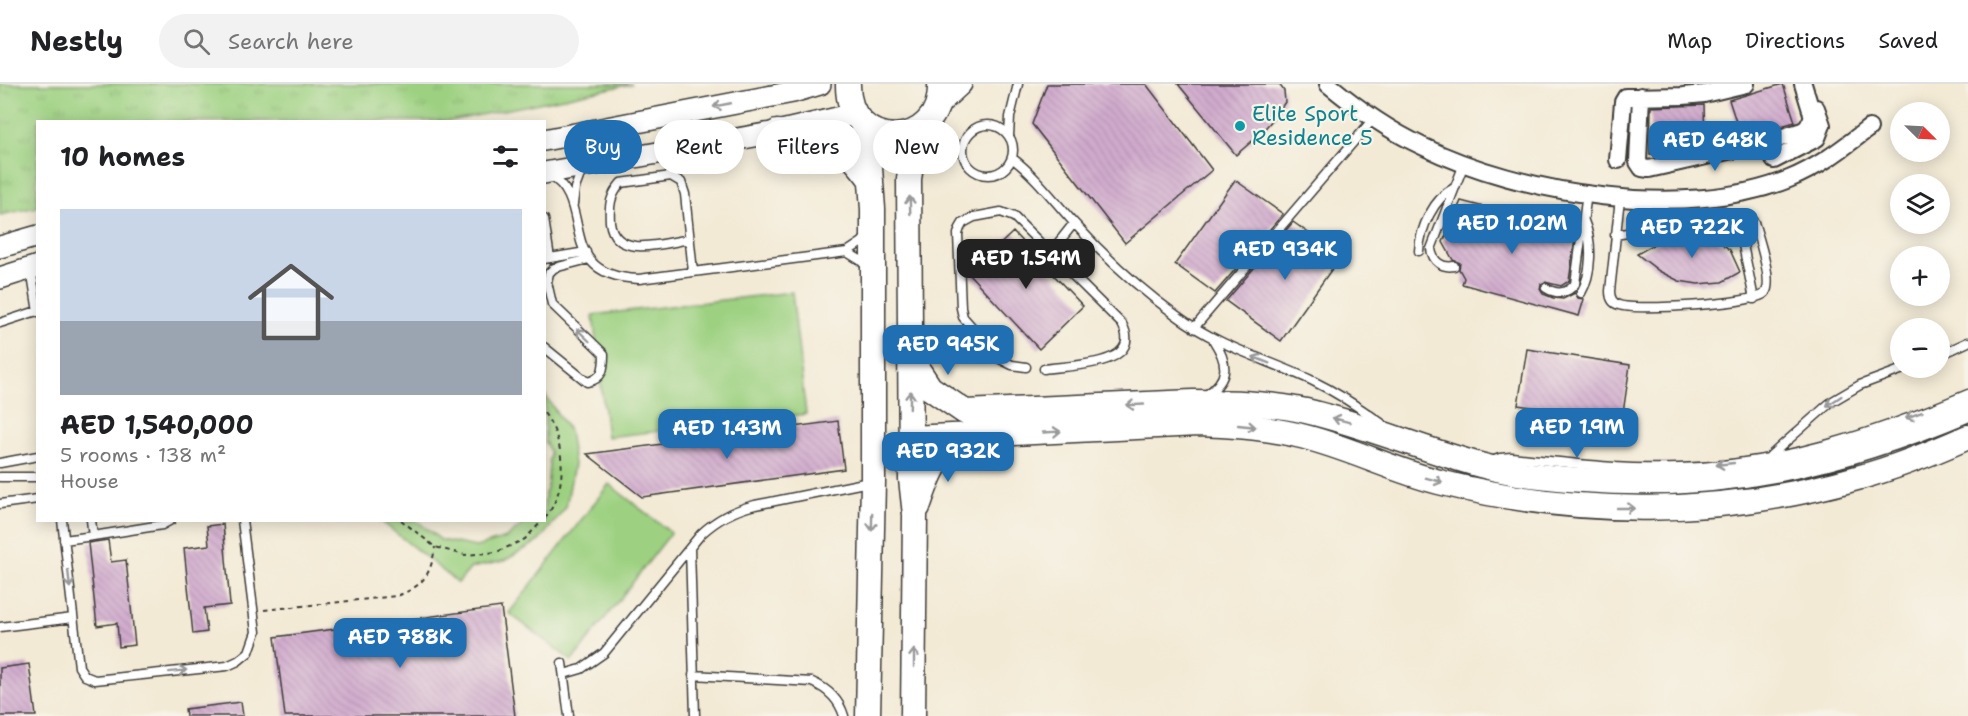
<!DOCTYPE html>
<html lang="en">
<head>
<meta charset="utf-8">
<style>
  :root { --surface:#fff; --page:#f2f2f2; --text:#202124; --muted:#757577; --line:#e0e0e0; --accent:#1f6fb2 }
  body { margin:0; font-family:"Shantell Sans",sans-serif; background:var(--page); color:var(--text); height:100vh; display:flex; flex-direction:column; font-size:22px; white-space:nowrap }
  * { box-sizing:border-box; margin:0 }
  p { font-size:20px; color:var(--muted) }
  .icon { flex:none; width:33px; height:33px; fill:none; stroke:currentColor; stroke-width:2; stroke-linecap:round; stroke-linejoin:round }
  .map { position:relative; flex:1; overflow:hidden }
  .panel { position:absolute; left:36px; top:36px; width:510px; height:402px; display:flex; flex-direction:column; background:var(--surface); border-radius:0px; box-shadow:0 3px 15px #0003 }
  .panel>* { flex:none }
  .banner { position:absolute; left:564px; top:36px; width:570px; height:54px; display:flex; gap:12px }
  .needle { width:39px; rotate:114deg }
  .fabs { position:absolute; left:1890px; top:18px; display:grid; gap:12px }
  .fabs a { display:grid; place-items:center; width:60px; height:60px; border-radius:50%; background:var(--surface); box-shadow:0 3px 15px #0003; font-size:30px }
  .price { position:absolute; translate:-50% -51px; padding:0 14px; border-radius:12px; background:var(--accent); color:#fff; font-size:20px; line-height:39px; filter:drop-shadow(0 2px 3px #0008) }
  .price::after { content:''; position:absolute; left:50%; top:36px; width:18px; height:14px; margin-left:-9px; background:inherit; clip-path:polygon(0 0,100% 0,50% 100%) }
  .price.on { background:#222; color:#fff }
  ul { padding:0; list-style:none }
  li { display:grid; align-content:center; gap:12px; height:318px; padding:0 24px }
  li span { display:grid; place-items:center; height:186px; border-radius:0px; color:#555 }
  li>.icon { margin-inline-start:auto }
  span .icon { width:108px; height:108px; fill:#fffc; stroke-width:1 }
  li b { font-size:26px }
  h2 { display:flex; justify-content:space-between; align-items:center; height:72px; padding:0 24px; font-size:26px }
  .pill { padding:0 21px; border-radius:27px; background:var(--surface); box-shadow:0 3px 15px #0003; font-size:21px; line-height:54px }
  .pill.on { background:var(--accent); color:#fff }
  header { display:flex; align-items:center; gap:36px; box-sizing:border-box; height:84px; padding:0 30px; background:var(--surface); border-bottom:2px solid var(--line) }
  header strong { font-size:28px }
  nav { display:flex; gap:33px; margin-inline-start:auto; font-size:21px }
  .search { width:420px; height:54px; background:var(--page); display:flex; align-items:center; gap:15px; box-sizing:border-box; padding:0 21px; border-radius:33px; color:var(--muted); font-size:22px }
  .map>svg:first-child { display:block }
  .grass { fill:url(#grass-tufts); stroke:#5c764e; stroke-width:1.5 }
  .pitch { fill:#9dd181; stroke:#5c764e; stroke-width:1.5 }
  .building { fill:url(#building-back-hatch) }
  .lines { fill:none; stroke-linecap:round; stroke-linejoin:round }
  .service-casing { stroke:#3c3b38; stroke-width:11 }
  .minor-casing { stroke:#3c3b38; stroke-width:20 }
  .tertiary-casing { stroke:#3c3b38; stroke-width:24 }
  .secondary-casing { stroke:#3c3b38; stroke-width:27 }
  .path { stroke:#3c3b38; stroke-width:2; stroke-dasharray:4.5 4.5; stroke-linecap:butt }
  .service { stroke:#fff; stroke-width:8 }
  .minor { stroke:#fff; stroke-width:16 }
  .tertiary { stroke:#fff; stroke-width:21 }
  .secondary { stroke:#fff; stroke-width:24 }
  .oneway { stroke:#999 }
  .culture-dot { fill:#0f9aa8; stroke:#f7f3e8; stroke-width:2 }
  .labels { text-anchor:middle; dominant-baseline:central; stroke-width:4.5; stroke-linejoin:round; paint-order:stroke }
  .culture-label { font-size:21px; fill:#0d838f; stroke:#f7f3e8; text-anchor:start }
</style>
</head>
<body>
<header>
<strong>Nestly</strong>
<div class="search"><svg class="icon" aria-label="search" viewBox="0 0 24 24"><circle cx="10" cy="10" r="6"/><path d="M15 15l6 6"/></svg>Search here</div>
<nav><a>Map</a><a>Directions</a><a>Saved</a></nav>
</header>
<div class="map">
<svg width="1968" height="632" viewBox="0 0 1968 632">
  <defs>
    <pattern id="grass-tufts" width="24" height="20" patternUnits="userSpaceOnUse" patternTransform="scale(1.5)"><rect width="24" height="20" fill="#9dd181"/><path d="M3 7l-1-3M5 7V3M7 7l1-3M15 17l-1-3M17 17v-4M19 17l1-3" fill="none" stroke="#87b36f"/></pattern>
    <pattern id="building-back-hatch" width="6" height="6" patternUnits="userSpaceOnUse" patternTransform="scale(1.5)"><rect width="6" height="6" fill="#d0aacd"/><path d="M-1 5l2 2M0 0l6 6M5-1l2 2" fill="none" stroke="#b292af"/></pattern>
  </defs>
  <rect width="100%" height="100%" fill="#f7f3e8"/>
  <filter id="ink" filterUnits="userSpaceOnUse"><feTurbulence type="fractalNoise" baseFrequency=".0167" numOctaves="2"/><feDisplacementMap in="SourceGraphic" scale="12" xChannelSelector="R" yChannelSelector="G"/><feConvolveMatrix kernelMatrix="1 2 1 2 8 2 1 2 1" color-interpolation-filters="sRGB"/></filter>
  <filter id="wash" filterUnits="userSpaceOnUse"><feTurbulence type="fractalNoise" baseFrequency=".008" numOctaves="4" result="noise"/><feDisplacementMap in="SourceGraphic" scale="24" xChannelSelector="R" yChannelSelector="G"/><feGaussianBlur stdDeviation="1.35" result="paint"/><feColorMatrix in="noise" values="0 0 0 0 0 0 0 0 0 0 0 0 0 0 0 0 0 1.4 0 .05"/><feComposite in="paint" operator="in"/></filter>
  <g filter="url(#wash)">
    <rect width="100%" height="100%" fill="#f3ead5"/>
    <!-- grass -->
    <path class="grass" d="M0 0H632L451 37 38 38 37 123 0 131Z"/>
    <!-- pitch -->
    <path class="pitch" d="M792 208 806 330 607 353 593 231Z
      M545 311 569 347 574 380 566 423 539 457 504 477 471 484 458 499 381 437H417L441 456 476 463 506 454 527 437 544 436 545 409 547 405 550 368 545 358Z
      M609 400 671 449 572 577 509 529Z"/>
    <g id="blocks">
      <!-- building -->
      <path class="building" d="M1047 0H1146L1212 86 1125 159 1032 40Z
        M1178 0H1279L1284 7 1285 18 1275 33 1259 51 1236 71Z
        M1783 0 1795 38 1741 53 1729 16Z
        M1704 21 1705 62 1668 70H1650L1651 23Z
        M1235 96 1283 130 1215 209 1175 180Z
        M1461 117 1576 147 1569 197 1561 202 1545 198 1541 200 1540 205 1543 210 1553 214 1563 215 1575 209 1578 214 1584 215 1579 232 1462 200 1464 194 1459 185 1460 179 1453 176 1443 158Z
        M1293 138 1341 172 1281 257 1226 217Z
        M1013 148 1083 222 1039 265 969 190Z
        M1705 151 1716 155 1730 166 1740 188 1722 198 1698 200 1679 197 1659 187 1637 170 1668 152Z
        M1527 265 1630 281 1622 336 1518 321Z
        M838 337 844 385 642 413 587 370Z
        M223 440 230 521 204 524 207 548 193 550 184 464 209 461 207 442Z
        M108 456 111 478 126 476 135 561 119 563 117 539 97 542 88 459Z
        M501 523 515 632H285L275 553Z
        M29 580 36 632H0V584Z
        M241 618 243 632H186L185 625Z"/>
    </g>
  </g>
  <g filter="url(#ink)">
    <use href="#blocks" fill-opacity="0" stroke="#3c3b38" stroke-width="1.5"/>
    <g class="lines">
      <!-- service casing -->
      <g class="service-casing">
        <path id="service" d="M963 66a25 25 0 1 1 50 0a25 25 0 1 1-50 0Z
          M1009 52 1010 33 1018 0
          M1012 74C1036 92 1054 117 1075 140 1105 173 1140 205 1176 231 1219 263 1264 274 1311 296 1336 308 1359 323 1381 339
          M549 91C597 117 552 192 639 195L847 168 862 158 868 151
          M1620 114 1610 207C1610 213 1612 219 1619 221 1634 227 1756 220 1765 209 1774 198 1758 152 1754 138
          M573 120 575 104 583 83
          M544 135 550 174
          M1615 151 1645 146 1735 144 1741 151 1754 215
          M690 155C664 159 615 176 610 138 609 121 610 112 621 99L671 92 681 98 685 110 693 188
          M1419 167C1420 144 1434 114 1454 104
          M847 168 860 176 868 184
          M1051 168 1074 139
          M544 175 586 168
          M1454 182C1442 184 1433 178 1431 165L1464 80
          M31 184 38 228
          M1069 186 1092 158
          M1546 204C1557 211 1567 210 1575 200L1587 109
          M1581 209C1592 190 1593 158 1584 137
          M0 239 37 227
          M1194 244 1374 34
          M544 263 587 298C603 295 604 285 604 270L552 220 547 198 549 189 554 184 589 175
          M1940 271 1968 258
          M1026 283 1012 281 1000 275 963 233 961 224 958 150 960 144 963 139 974 133 1001 128 1014 133 1122 240C1145 283 1069 281 1044 285
          M1206 311C1230 295 1228 279 1214 257
          M1770 372 1831 318 1860 301 1906 284
          M1492 377 1500 374 1511 373C1567 379 1623 386 1679 384 1779 381 1877 349 1968 310
          M0 379 38 372
          M0 393H38
          M0 420 38 415
          M62 436 79 583 85 592 95 596 227 582 238 577 249 568 256 548 242 436
          M91 436 93 452 162 441 171 436
          M64 456 93 452
          M690 464 695 632
          M0 543 73 534
          M562 579 569 632
          M564 590 581 585 604 569 701 450C717 435 734 426 755 421L869 398
          M693 591 812 598C828 605 839 615 844 632"/>
      </g>
      <!-- minor casing -->
      <g class="minor-casing">
        <path id="minor" d="M1328 0C1357 24 1388 46 1422 62 1520 110 1685 137 1789 95 1819 83 1843 64 1869 44
          M1641 12 1638 78 1642 84 1649 85 1768 58 1802 47 1807 44 1813 33 1803 0
          M1618 76 1623 18 1626 13 1683 12 1704 10 1746 0
          M1774 76 1817 54 1822 41 1816 24"/>
      </g>
      <!-- tertiary casing -->
      <g class="tertiary-casing">
        <path id="tertiary" d="M938 21 961 0
          M544 56 793 8 820 0
          M544 89 777 48 855 30
          M0 163 38 152
          M0 194 38 182"/>
      </g>
      <!-- secondary casing -->
      <g class="secondary-casing">
        <path id="secondary" d="M848 0C847 70 943 68 940 0
          M867 44 873 125V398L868 632
          M777 48C828 55 839 52 871 96
          M911 275 930 304 965 328 1193 318C1231 318 1269 319 1306 327 1366 341 1421 365 1480 381 1513 390 1549 394 1583 396 1721 407 1842 379 1968 325
          M910 354 1198 340C1231 341 1264 343 1297 351 1346 362 1391 386 1439 398 1577 433 1721 433 1857 394 1895 384 1932 369 1968 353
          M918 423C930 389 933 377 962 352
          M913 632 915 431 911 395 909 95 913 67 924 41"/>
      </g>
      <!-- path -->
      <path class="path" d="M544 329C566 358 569 406 544 435
        M401 436 435 463 465 471 497 468 525 455 543 436
        M264 526 397 512C423 502 431 491 435 463"/>
      <!-- service -->
      <use href="#service" class="service"/>
      <!-- minor -->
      <use href="#minor" class="minor"/>
      <!-- tertiary -->
      <use href="#tertiary" class="tertiary"/>
      <!-- secondary -->
      <use href="#secondary" class="secondary"/>
    </g>
    <!-- one-way arrows -->
    <defs><path id="oneway-shaft" d="M-6 0H5M1.5-3L5.5 0L1.5 3" fill="none" stroke-width="1.6" stroke-linecap="round" stroke-linejoin="round" transform="scale(1.5)"/></defs>
    <g class="oneway">
      <use href="#oneway-shaft" transform="translate(722 21) rotate(169)"/>
      <use href="#oneway-shaft" transform="translate(910 121) rotate(-92)"/>
      <use href="#oneway-shaft" transform="translate(583 251) rotate(-136)"/>
      <use href="#oneway-shaft" transform="translate(1261 276) rotate(-158)"/>
      <use href="#oneway-shaft" transform="translate(910 316) rotate(-89)"/>
      <use href="#oneway-shaft" transform="translate(1834 317) rotate(146)"/>
      <use href="#oneway-shaft" transform="translate(1135 321) rotate(177)"/>
      <use href="#oneway-shaft" transform="translate(1914 331) rotate(160)"/>
      <use href="#oneway-shaft" transform="translate(1341 336) rotate(-165)"/>
      <use href="#oneway-shaft" transform="translate(1247 342) rotate(6)"/>
      <use href="#oneway-shaft" transform="translate(1052 348) rotate(-3)"/>
      <use href="#oneway-shaft" transform="translate(1725 380) rotate(174)"/>
      <use href="#oneway-shaft" transform="translate(1434 396) rotate(15)"/>
      <use href="#oneway-shaft" transform="translate(1626 424)"/>
      <use href="#oneway-shaft" transform="translate(872 438) rotate(91)"/>
      <use href="#oneway-shaft" transform="translate(69 495) rotate(84)"/>
      <use href="#oneway-shaft" transform="translate(914 574) rotate(-90)"/>
      <use href="#oneway-shaft" transform="translate(178 587) rotate(-7)"/>
    </g>
  </g>
  <!-- markers -->
  <circle class="culture-dot" cx="1240" cy="42" r="6"/>
  <g class="labels">
    <!-- culture labels -->
    <g class="culture-label">
      <text x="1252" y="30">Elite Sport<tspan x="1252" dy="24">Residence 5</tspan></text>
    </g>
  </g>
</svg>
<div class="fabs">
<a><svg class="needle" viewBox="-14 -14 28 28"><path d="M0-13l5 13h-10z" fill="#e53935"/><path d="M0 13l5-13h-10z" fill="#757577"/></svg></a>
<a><svg class="icon" aria-label="layers" viewBox="0 0 24 24"><path d="M12 4l9 5-9 5-9-5zM3 14l9 5 9-5"/></svg></a>
<a>+</a>
<a>−</a>
</div>
<b class="price" style="left:1715px;top:88px">AED 648K</b>
<b class="price" style="left:1512px;top:171px">AED 1.02M</b>
<b class="price" style="left:1692px;top:175px">AED 722K</b>
<b class="price" style="left:1285px;top:197px">AED 934K</b>
<b class="price on" style="left:1026px;top:206px">AED 1.54M</b>
<b class="price" style="left:948px;top:292px">AED 945K</b>
<b class="price" style="left:1577px;top:375px">AED 1.9M</b>
<b class="price" style="left:727px;top:376px">AED 1.43M</b>
<b class="price" style="left:948px;top:399px">AED 932K</b>
<b class="price" style="left:400px;top:585px">AED 788K</b>
<div class="banner">
<a class="pill on">Buy</a>
<a class="pill">Rent</a>
<a class="pill">Filters</a>
<a class="pill">New</a>
</div>
<section class="panel">
<h2>10 homes<svg class="icon" aria-label="filters" viewBox="0 0 24 24"><path d="M4 7h16M4 17h16"/><circle cx="9" cy="7" r="2"/><circle cx="15" cy="17" r="2"/></svg></h2>
<ul>
<li><span style="background:linear-gradient(#c9d6e8 60%,#9aa5b1 0)"><svg class="icon" aria-label="home" viewBox="0 0 24 24"><path d="M3 11l9-7 9 7M6 9v11h12V9"/></svg></span><div><b>AED 1,540,000</b><p>5 rooms · 138 m²</p><p>House</p></div></li>
</ul>
</section>
</div>
</body>
</html>
